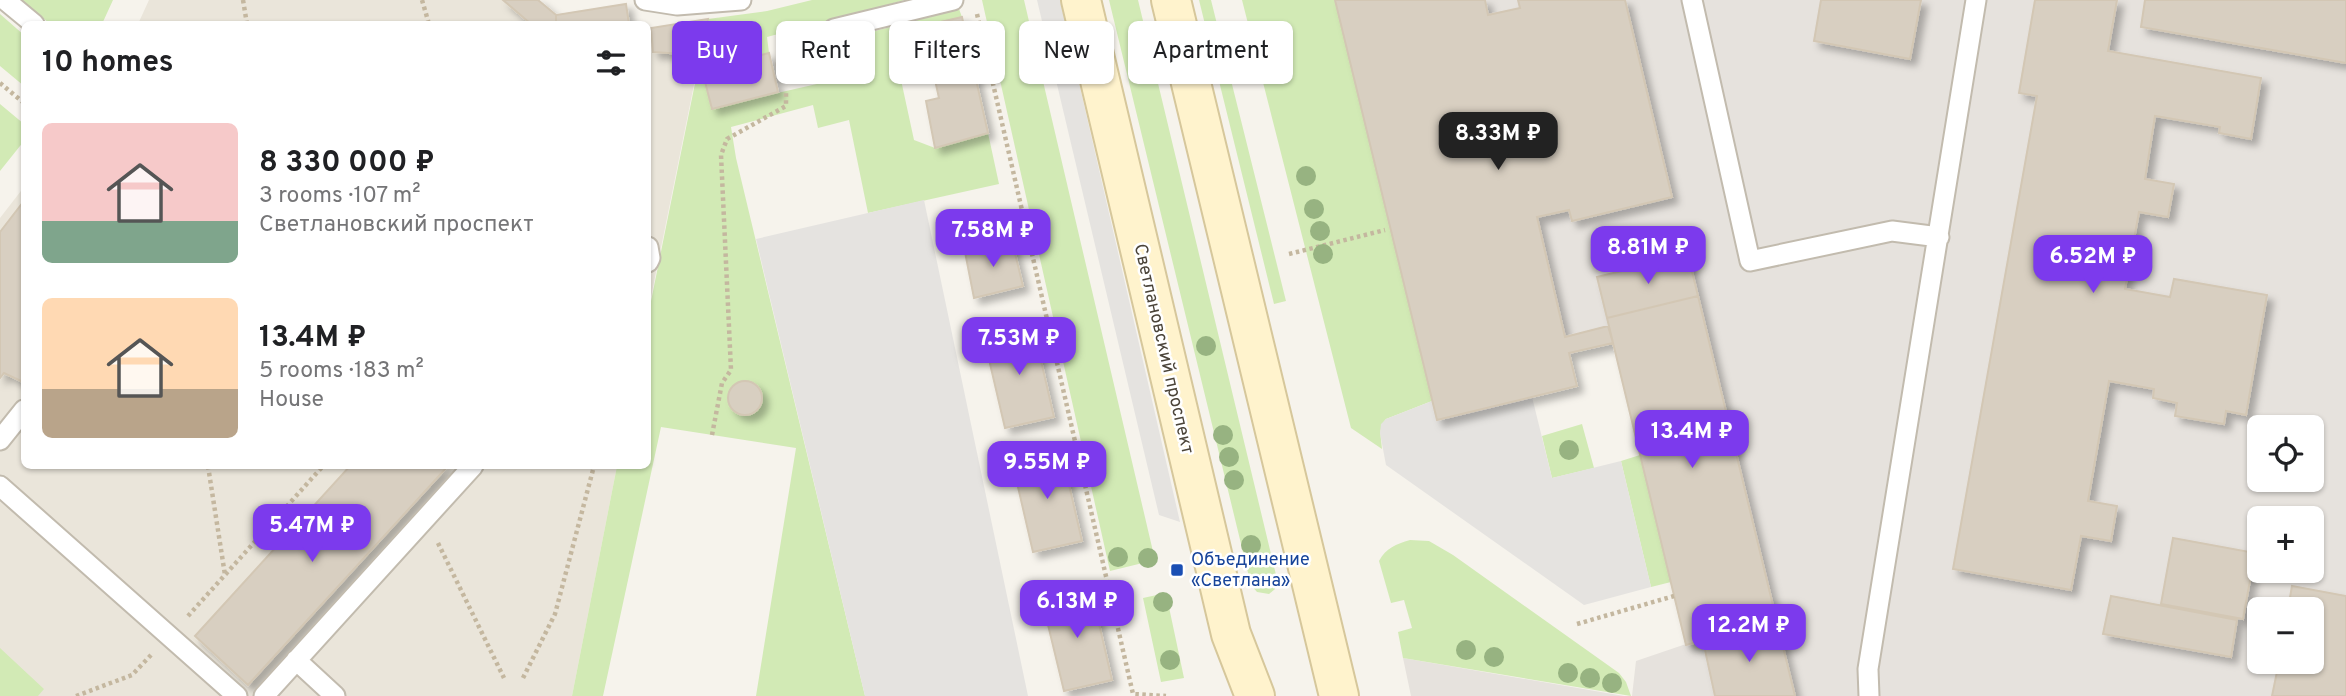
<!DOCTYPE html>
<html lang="en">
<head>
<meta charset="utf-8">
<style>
  :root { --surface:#fff; --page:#f2f2f2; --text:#202124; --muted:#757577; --accent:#7c3aed }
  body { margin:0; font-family:Overpass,sans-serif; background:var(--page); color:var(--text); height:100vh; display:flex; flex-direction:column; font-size:26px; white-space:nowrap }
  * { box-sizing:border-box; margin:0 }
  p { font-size:23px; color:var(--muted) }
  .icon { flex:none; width:38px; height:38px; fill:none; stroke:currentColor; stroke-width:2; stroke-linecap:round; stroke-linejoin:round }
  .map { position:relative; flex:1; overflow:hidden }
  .details { position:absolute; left:21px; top:21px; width:630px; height:448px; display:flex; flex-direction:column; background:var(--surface); border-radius:10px; box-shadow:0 2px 5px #0004 }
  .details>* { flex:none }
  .top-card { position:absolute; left:672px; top:21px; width:665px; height:63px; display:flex; gap:14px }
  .controls { position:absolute; left:2247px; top:415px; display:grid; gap:14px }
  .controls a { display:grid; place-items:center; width:77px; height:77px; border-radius:10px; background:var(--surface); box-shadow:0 2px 5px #0004; font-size:35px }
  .price { position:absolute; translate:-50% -60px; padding:0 16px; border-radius:14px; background:var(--accent); color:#fff; font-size:23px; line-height:46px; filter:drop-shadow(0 2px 4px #0008) }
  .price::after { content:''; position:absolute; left:50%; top:42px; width:21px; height:16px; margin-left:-10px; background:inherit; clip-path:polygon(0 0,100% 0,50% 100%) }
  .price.current { background:#222; color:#fff }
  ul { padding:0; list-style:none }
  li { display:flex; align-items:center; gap:21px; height:175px; padding:0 21px }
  li span { display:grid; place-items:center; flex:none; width:196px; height:140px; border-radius:10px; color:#555 }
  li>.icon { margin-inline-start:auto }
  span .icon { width:84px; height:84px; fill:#fffc; stroke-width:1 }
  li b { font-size:30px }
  h2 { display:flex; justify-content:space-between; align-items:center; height:84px; padding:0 21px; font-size:30px }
  .pill { padding:0 24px; border-radius:10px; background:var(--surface); box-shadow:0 2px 5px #0004; font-size:24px; line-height:63px }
  .pill.current { background:var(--accent); color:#fff }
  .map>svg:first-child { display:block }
  .residential { fill:#eae5da }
  .industrial { fill:#e6e2dd; fill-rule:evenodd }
  .green { fill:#d2eab5 }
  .parking { fill:#e5e3e0 }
  .building { fill:#d8cfc1; stroke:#d3c7b4; stroke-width:2; filter:url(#shadow) }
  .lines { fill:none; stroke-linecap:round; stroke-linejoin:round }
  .lane-casing { stroke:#c2bbae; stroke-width:23 }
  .secondary-casing { stroke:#d6c79b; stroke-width:42 }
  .path { stroke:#c4b79f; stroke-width:4.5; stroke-dasharray:3.5 3.5; stroke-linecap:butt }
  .lane { stroke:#fff; stroke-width:19 }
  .secondary { stroke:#fff3cd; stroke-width:38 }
  .tree { fill:#97b381 }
  .transit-dot { fill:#1a4fb4; stroke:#fff; stroke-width:2.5 }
  .labels { text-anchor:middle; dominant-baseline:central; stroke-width:5; stroke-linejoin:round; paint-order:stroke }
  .street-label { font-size:18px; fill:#4b4439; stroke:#fff }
  .transit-label { font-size:18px; fill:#164399; stroke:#fff; text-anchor:start }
</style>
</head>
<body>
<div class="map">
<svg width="2346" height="696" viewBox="0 0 2346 696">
  <defs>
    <filter id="shadow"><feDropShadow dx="6" dy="6" stdDeviation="3.5" flood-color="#0004"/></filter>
  </defs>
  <rect width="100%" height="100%" fill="#f6f3ec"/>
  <!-- residential -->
  <path class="residential" d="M149 0H503L531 24H138Z
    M708 19 700 55 648 312V29Z
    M24 187V466H617L572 696H0V218Z"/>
  <!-- industrial -->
  <path class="industrial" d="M1335 0H2346V696H1632L1636 661 1686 644 1613 343 1570 353 1577 386 1437 420ZM2259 427H2312V480H2259ZM2259 518H2312V570H2259ZM2259 609H2312V662H2259Z
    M1403 658 1624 696H1411Z"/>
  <!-- green -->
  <path class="green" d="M22 0H113L102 24H50Z
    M812 0H905L767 37 769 53 702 69 711 108 830 81 837 54 856 36 959 9 962 17 900 32 893 43 914 140 935 148 988 133 999 184 868 213 849 120 818 128 813 105 731 127 736 158 865 696H756L796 448 661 427 603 696H572L617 466H648V316L708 19 767 11Z
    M982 0H1024L1155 560 1110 571Z
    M1109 0H1138L1277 579 1275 589 1269 594 1257 592 1251 585Z
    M1199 0H1211L1286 301 1274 304Z
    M1242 0H1335L1432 401 1386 419C1378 428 1381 437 1382 449L1351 428Z
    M0 14 24 35V86L0 66Z
    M0 104 24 124V141L0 171Z
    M1582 424 1594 468 1552 478 1542 436Z
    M1640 455 1671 582 1651 587 1621 461Z
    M1410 540 1429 541 1453 555 1619 673 1626 682 1631 696 1403 658 1398 632 1412 628 1404 600 1391 603 1379 561C1386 548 1396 544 1410 540Z
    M1166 593 1184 678 1161 682 1143 598Z
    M0 648 44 689 38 696H0Z"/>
  <!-- parking -->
  <path class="parking" d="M1037 0H1060L1180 522 1159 515Z
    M924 200 1028 696H865L756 239Z
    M1532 397 1552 478 1621 461 1651 587 1584 605 1386 465 1380 433 1381 424 1386 419 1432 401 1437 419Z"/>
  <!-- building -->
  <path class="building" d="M503 0H538L556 15V24H531Z
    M1335 0H1485L1488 15 1520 8 1518 0H1625L1672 197 1572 221 1569 210 1537 217 1565 337 1608 326 1613 343 1569 353 1577 386 1437 420Z
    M1821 0H1921L1910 59 1814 41Z
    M2035 0H2117L2108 51 2261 78 2251 139 2219 133 2220 127 2155 116 2145 179 2174 184 2168 217 2139 212 2125 289 2170 297 2174 279 2267 295 2246 415 2226 411 2224 424 2175 416 2177 403 2153 398 2154 389 2109 381 2088 501 2117 506 2111 541 2081 536 2071 590 1953 569 2037 96 2019 93Z
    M2145 0H2346V63L2141 27Z
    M626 4 629 24H556V15Z
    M962 17 988 133 935 148 926 101 939 98 923 26Z
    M708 19 700 55 653 52 651 28Z
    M769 53 778 92 712 109 702 70Z
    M24 201V378L23 382 4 373 0 378V232Z
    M1012 241 1023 286 974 298 965 252Z
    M1688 255 1698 296 1607 318 1597 277Z
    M1698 296 1777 622 1686 645 1607 318Z
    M1033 326 1054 417 1005 428 984 338Z
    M728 398a17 17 0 1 1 34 0a17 17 0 1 1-34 0Z
    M1061 450 1082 541 1033 552 1012 461Z
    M350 466H448L248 685 195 636Z
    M2173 538 2255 553 2243 619 2161 604Z
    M2292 586 2346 596V696H2272L2279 662H2312V609H2288Z
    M1091 589 1112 680 1064 691 1042 600Z
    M2111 596 2237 620 2231 657 2103 634Z
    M1777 622 1795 696H1715L1703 641Z"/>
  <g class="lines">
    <!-- lane casing -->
    <g class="lane-casing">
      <path id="lane" d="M5 0 34 24
        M645 0 677 5 741 0
        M1692 0 1750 261 1892 231 1939 237
        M787 65 834 29 953 0
        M648 247 650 258 648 262
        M0 440 24 410
        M0 486 237 696
        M296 660 335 696
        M264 696 473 466
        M1869 696 1868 669 1976 0"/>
    </g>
    <!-- secondary casing -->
    <g class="secondary-casing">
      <path id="secondary" d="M1081 0 1231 634 1255 696
        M1171 0 1339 696"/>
    </g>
    <!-- path -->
    <path class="path" d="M243 0 247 24
      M422 0 429 24
      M977 14 1133 694 1166 696
      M0 83 24 103
      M1289 254 1385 230
      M712 435 722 383 731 370 721 155 727 139 786 106V90
      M208 466 225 575
      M438 543 504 678
      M188 616 323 466
      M1577 624 1674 596
      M523 678 555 614 594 466
      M76 696 132 675 151 655"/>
    <!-- lane -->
    <use href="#lane" class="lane"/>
    <!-- secondary -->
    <use href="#secondary" class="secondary"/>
  </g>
  <!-- trees -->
  <g class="tree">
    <circle cx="1306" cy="176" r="10"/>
    <circle cx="1314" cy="209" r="10"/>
    <circle cx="1320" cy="231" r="10"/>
    <circle cx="1323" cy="254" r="10"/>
    <circle cx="1206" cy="346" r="10"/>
    <circle cx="1223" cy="435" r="10"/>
    <circle cx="1569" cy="450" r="10"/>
    <circle cx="1229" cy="457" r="10"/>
    <circle cx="1234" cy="480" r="10"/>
    <circle cx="1251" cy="545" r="10"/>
    <circle cx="1118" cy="557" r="10"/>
    <circle cx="1148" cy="558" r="10"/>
    <circle cx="1163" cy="602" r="10"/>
    <circle cx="1466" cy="650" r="10"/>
    <circle cx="1494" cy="657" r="10"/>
    <circle cx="1170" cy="660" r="10"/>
    <circle cx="1568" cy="673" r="10"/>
    <circle cx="1590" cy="678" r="10"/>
    <circle cx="1612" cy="683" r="10"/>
  </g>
  <!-- markers -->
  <rect class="transit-dot" x="1170" y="563" width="14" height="14" rx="3.5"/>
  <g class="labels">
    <!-- street labels -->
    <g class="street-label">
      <text transform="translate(1163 349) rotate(77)">Светлановский проспект</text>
    </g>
    <!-- transit labels -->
    <g class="transit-label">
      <text x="1191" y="560">Объединение<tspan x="1191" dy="21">«Светлана»</tspan></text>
    </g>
  </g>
</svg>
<div class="controls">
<a><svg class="icon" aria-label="locate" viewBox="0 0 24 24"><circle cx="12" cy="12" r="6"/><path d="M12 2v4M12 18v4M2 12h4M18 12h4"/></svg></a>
<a>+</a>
<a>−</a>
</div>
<b class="price current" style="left:1498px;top:172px">8.33M ₽</b>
<b class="price" style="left:993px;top:269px">7.58M ₽</b>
<b class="price" style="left:1648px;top:286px">8.81M ₽</b>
<b class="price" style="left:2093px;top:295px">6.52M ₽</b>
<b class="price" style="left:1019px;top:377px">7.53M ₽</b>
<b class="price" style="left:1692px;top:470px">13.4M ₽</b>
<b class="price" style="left:1047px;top:501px">9.55M ₽</b>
<b class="price" style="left:312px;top:564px">5.47M ₽</b>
<b class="price" style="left:1077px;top:640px">6.13M ₽</b>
<b class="price" style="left:1749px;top:664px">12.2M ₽</b>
<div class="top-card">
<a class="pill current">Buy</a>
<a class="pill">Rent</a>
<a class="pill">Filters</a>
<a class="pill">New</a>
<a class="pill">Apartment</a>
</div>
<section class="details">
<h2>10 homes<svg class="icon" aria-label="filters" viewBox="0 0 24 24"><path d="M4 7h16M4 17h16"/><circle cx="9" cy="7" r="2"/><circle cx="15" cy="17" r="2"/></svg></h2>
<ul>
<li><span style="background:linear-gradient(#f6c9c9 70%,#7fa58c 0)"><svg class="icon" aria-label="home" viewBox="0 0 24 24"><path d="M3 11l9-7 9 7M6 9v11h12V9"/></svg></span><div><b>8 330 000 ₽</b><p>3 rooms · 107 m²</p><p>Светлановский проспект</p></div></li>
<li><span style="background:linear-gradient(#ffd9b3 65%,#b9a48a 0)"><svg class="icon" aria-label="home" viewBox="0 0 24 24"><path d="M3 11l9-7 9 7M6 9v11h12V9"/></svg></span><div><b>13.4M ₽</b><p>5 rooms · 183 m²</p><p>House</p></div></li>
</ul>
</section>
</div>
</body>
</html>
